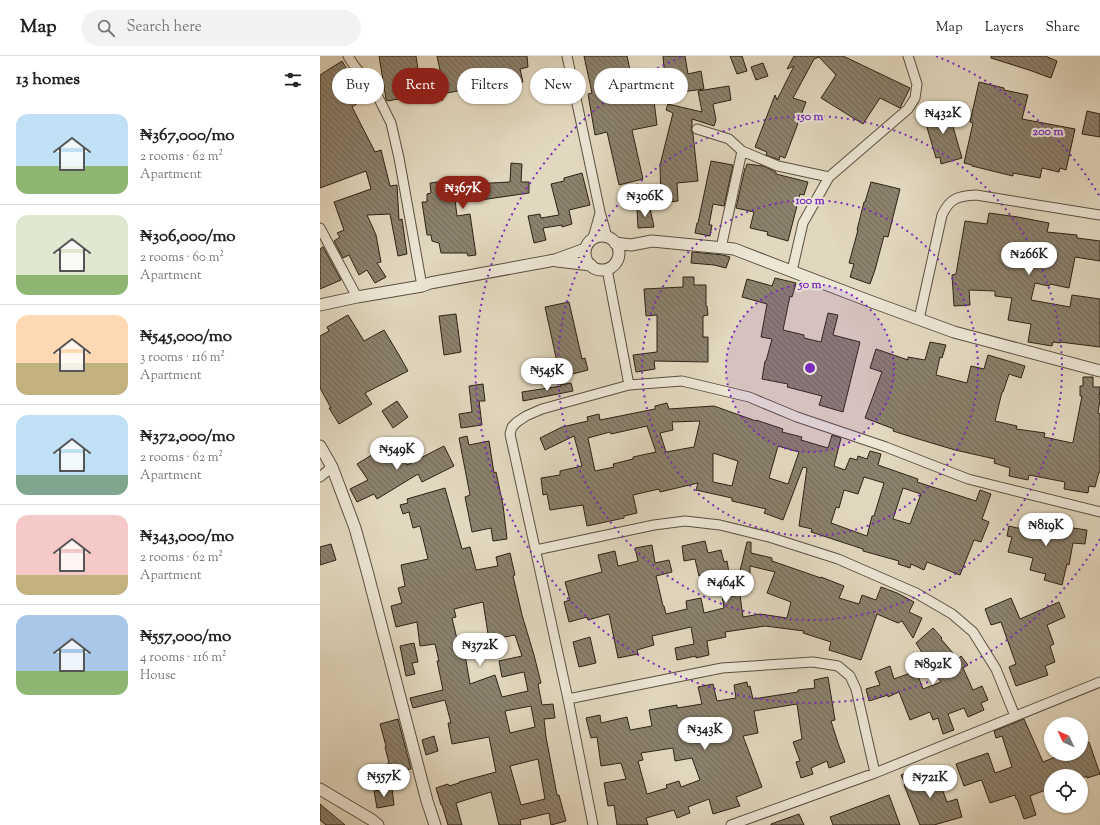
<!DOCTYPE html>
<html lang="en">
<head>
<meta charset="utf-8">
<style>
  :root { --surface:#fff; --page:#f2f2f2; --text:#222; --muted:#767676; --line:#e0e0e0; --accent:#8f2418 }
  body { margin:0; font-family:"Sorts Mill Goudy",serif; background:var(--page); color:var(--text); height:100vh; display:flex; flex-direction:column; font-size:15px; white-space:nowrap }
  * { box-sizing:border-box; margin:0 }
  p { font-size:13px; color:var(--muted) }
  .icon { flex:none; width:22px; height:22px; fill:none; stroke:currentColor; stroke-width:2; stroke-linecap:round; stroke-linejoin:round }
  .map { position:relative; flex:1; overflow:hidden }
  .panel { display:flex; flex-direction:column; background:var(--surface); width:320px }
  .panel>* { flex:none }
  .banner { position:absolute; left:12px; top:12px; width:380px; height:36px; display:flex; gap:8px }
  .needle { width:26px; rotate:314deg }
  .tools { position:absolute; left:724px; top:661px; display:grid; gap:8px }
  .tools a { display:grid; place-items:center; width:44px; height:44px; border-radius:50%; background:var(--surface); box-shadow:0 1px 3px #0004; font-size:20px }
  .price { position:absolute; translate:-50% -34px; padding:0 9px; border-radius:14px; background:#fff; color:#222; font-size:13px; line-height:26px; filter:drop-shadow(0 1px 2px #0008) }
  .price::after { content:''; position:absolute; left:50%; top:24px; width:12px; height:9px; margin-left:-6px; background:inherit; clip-path:polygon(0 0,100% 0,50% 100%) }
  .price.on { background:var(--accent); color:#fff }
  ul { padding:0; list-style:none }
  li { display:flex; align-items:center; gap:12px; height:100px; padding:0 16px }
  li+li { border-top:1px solid var(--line) }
  li span { display:grid; place-items:center; flex:none; width:112px; height:80px; border-radius:12px; color:#555 }
  li>.icon { margin-inline-start:auto }
  span .icon { width:48px; height:48px; fill:#fffc; stroke-width:1 }
  li b { font-size:17px }
  h2 { display:flex; justify-content:space-between; align-items:center; height:48px; padding:0 16px; font-size:17px }
  .chip { padding:0 14px; border-radius:18px; background:var(--surface); box-shadow:0 1px 3px #0004; font-size:14px; line-height:36px }
  .chip.on { background:var(--accent); color:#fff }
  header { display:flex; align-items:center; gap:24px; box-sizing:border-box; height:56px; padding:0 20px; background:var(--surface); border-bottom:1px solid var(--line) }
  header strong { font-size:19px }
  nav { display:flex; gap:22px; margin-inline-start:auto; font-size:14px }
  .search { width:280px; height:36px; background:var(--page); display:flex; align-items:center; gap:10px; box-sizing:border-box; padding:0 14px; border-radius:22px; color:var(--muted); font-size:15px }
  main { display:flex; flex:1; min-height:0 }
  .map>svg:first-child { display:block }
  .building { fill:url(#building-back-hatch); stroke:#2d2214; fill-rule:evenodd }
  .lines { fill:none; stroke-linecap:round; stroke-linejoin:round }
  .minor-casing { stroke:#5a503f; stroke-width:11 }
  .tertiary-casing { stroke:#5a503f; stroke-width:13 }
  .minor { stroke:#ece6d5; stroke-width:9 }
  .tertiary { stroke:#ece6d5; stroke-width:11 }
  .ring { fill:none; stroke:#7b2cbf; stroke-width:2; stroke-dasharray:2 4 }
  .centre { fill:#7b2cbf; stroke:#ece6d5; stroke-width:2 }
  .ring-label { font-size:12px; text-anchor:middle; font-weight:bold; fill:#7b2cbf; stroke:#ece6d5; stroke-width:4; stroke-linejoin:round; paint-order:stroke }
</style>
</head>
<body>
<header>
<strong>Map</strong>
<div class="search"><svg class="icon" aria-label="search" viewBox="0 0 24 24"><circle cx="10" cy="10" r="6"/><path d="M15 15l6 6"/></svg>Search here</div>
<nav><a>Map</a><a>Layers</a><a>Share</a></nav>
</header>
<main>
<section class="panel">
<h2>13 homes<svg class="icon" aria-label="filters" viewBox="0 0 24 24"><path d="M4 7h16M4 17h16"/><circle cx="9" cy="7" r="2"/><circle cx="15" cy="17" r="2"/></svg></h2>
<ul>
<li><span style="background:linear-gradient(#bfe0f5 65%,#8fb573 0)"><svg class="icon" aria-label="home" viewBox="0 0 24 24"><path d="M3 11l9-7 9 7M6 9v11h12V9"/></svg></span><div><b>₦367,000/mo</b><p>2 rooms · 62 m²</p><p>Apartment</p></div></li>
<li><span style="background:linear-gradient(#dfe7d0 75%,#8fb573 0)"><svg class="icon" aria-label="home" viewBox="0 0 24 24"><path d="M3 11l9-7 9 7M6 9v11h12V9"/></svg></span><div><b>₦306,000/mo</b><p>2 rooms · 60 m²</p><p>Apartment</p></div></li>
<li><span style="background:linear-gradient(#ffd9b3 60%,#c2b280 0)"><svg class="icon" aria-label="home" viewBox="0 0 24 24"><path d="M3 11l9-7 9 7M6 9v11h12V9"/></svg></span><div><b>₦545,000/mo</b><p>3 rooms · 116 m²</p><p>Apartment</p></div></li>
<li><span style="background:linear-gradient(#bfe0f5 75%,#7fa58c 0)"><svg class="icon" aria-label="home" viewBox="0 0 24 24"><path d="M3 11l9-7 9 7M6 9v11h12V9"/></svg></span><div><b>₦372,000/mo</b><p>2 rooms · 62 m²</p><p>Apartment</p></div></li>
<li><span style="background:linear-gradient(#f6c9c9 75%,#c2b280 0)"><svg class="icon" aria-label="home" viewBox="0 0 24 24"><path d="M3 11l9-7 9 7M6 9v11h12V9"/></svg></span><div><b>₦343,000/mo</b><p>2 rooms · 62 m²</p><p>Apartment</p></div></li>
<li><span style="background:linear-gradient(#a9c7e8 70%,#8fb573 0)"><svg class="icon" aria-label="home" viewBox="0 0 24 24"><path d="M3 11l9-7 9 7M6 9v11h12V9"/></svg></span><div><b>₦557,000/mo</b><p>4 rooms · 116 m²</p><p>House</p></div></li>
</ul>
</section>
<div class="map">
<svg width="780" height="769" viewBox="0 0 780 769">
  <defs>
    <pattern id="building-back-hatch" width="6" height="6" patternUnits="userSpaceOnUse"><rect width="6" height="6" fill="#8b816d"/><path d="M-1 5l2 2M0 0l6 6M5-1l2 2" fill="none" stroke="#726958"/></pattern>
  </defs>
  <rect width="100%" height="100%" fill="#e2d8bf"/>
  <filter id="stains"><feTurbulence type="fractalNoise" baseFrequency=".005" numOctaves="4"/><feColorMatrix values="0 0 0 0 .2 0 0 0 0 .09 0 0 0 0 .02 0 0 0 .5 -.17"/></filter>
  <radialGradient id="worn" r=".72"><stop offset=".6" stop-color="#630" stop-opacity="0"/><stop offset="1" stop-color="#630" stop-opacity=".3"/></radialGradient>
  <!-- building -->
  <path class="building" d="M59 0H96L100 28 122 24 117 0H207L208 11 200 13 203 26 148 33 122 38 123 44 109 46 108 38 67 45 66 43Z
    M264 0H307L313 28 345 23 343 0H365L368 18 381 15 384 33 317 42 334 45 337 69 312 74 323 123 299 129 287 76 275 79 268 38 272 37Z
    M410 0H422L427 15 417 18Z
    M474 0H523L590 32 580 52 560 42 543 68 501 42 516 19 499 1 494 3 473 42 486 46 465 102 460 100 459 104 446 99 447 96 435 91 455 39 457 44 474 10 467 13Z
    M671 0H725L737 5 731 22 709 14 671 2Z
    M22 5 33 23 29 26 41 45 32 51 55 96 61 94 70 130 77 129 79 164 82 163 87 198 78 200 70 158 47 159 56 179 61 206 57 207 66 221 55 227 47 214 39 219 29 199 23 202 14 185 20 181 17 177 24 174 14 146 51 133 46 115 0 132V19Z
    M443 7 448 20 436 24 431 11Z
    M659 26 684 32V34L708 39 702 63 755 73 746 114 740 112 739 116 722 112 720 122 693 117V120L652 110V109L644 107 653 67 650 66Z
    M409 30 411 44 393 48 396 64 394 70 372 63V69L371 74 373 78 378 125 357 127 358 145 341 147 340 109 353 57 346 54 348 48 382 56 378 35Z
    M627 50 642 102 621 108 620 101 616 102 603 58Z
    M767 55 780 58V81L762 78Z
    M391 105 413 109 404 150 393 148 389 169H392L390 180 375 177 377 167H378Z
    M191 107 202 108 201 126H209V137L154 145 152 140 135 144 137 160 150 158 156 199 148 200 147 197H121L119 187 112 185 111 179H107L102 146H107V138L111 137 110 127 133 124 134 132 151 130V128L190 126Z
    M427 108 443 110 456 116V118L488 126 484 139 480 138 468 185 447 179 448 176 430 172 434 156 416 152 425 112H426Z
    M262 117 270 149 249 154 252 168 242 171V169L223 172 226 184 214 187 208 160 220 158 221 162 239 159 231 128 244 125V122Z
    M551 126 580 133 568 181 564 180 555 214 550 228 530 221 534 208 529 207 538 174H537L544 146H545Z
    M330 152 334 171 318 172 317 153Z
    M669 157 698 161 729 167 727 176 757 179V182L780 185V205L755 201 749 232 730 228 729 230 715 227 711 244 750 251 752 239 780 243V291L740 286V287L733 286 732 290 708 286 711 268 688 264 692 242 675 240V235L649 234 650 249 634 250 632 219 636 218 645 165 667 168Z
    M3 191 21 224 0 233V193Z
    M372 196 403 199 410 201 406 212 394 209 371 207Z
    M363 221H374V229H386V250H387L388 259 383 260V281H388V306L334 305 335 313 316 316 313 299 337 296V259L326 260 324 233 363 231Z
    M455 222 476 227 472 241 470 240 463 274 484 279V282L501 286 508 257 518 259 513 279 540 286 523 356 499 349 502 340 467 331 468 328 442 323 445 305H446L452 283 441 281 447 248 422 241 427 223 452 230Z
    M249 246 262 303 265 302 268 314 245 320 241 305 237 306 225 251Z
    M136 258 141 296 124 299 119 260Z
    M28 259 44 285 64 274 79 299 88 315 45 337 52 348 19 368 9 352H11L0 332V280L9 275 7 271Z
    M610 286 626 289 622 302 620 301 616 319 647 327 651 310 664 313 668 299 705 310 701 322 689 318 683 336H682L675 365 697 370 696 373 725 377 724 381 752 387 753 386 762 340H760V330H763V321H773V331H780L779 343 780 344 778 357 780 358V416H779L775 431 769 430 768 437 744 433 745 426 709 419 708 424 689 420 690 412 674 407 675 403 635 394 595 382 573 375 574 373 545 362 562 316 550 312 556 293 588 304V301L605 304Z
    M251 327 253 335 203 345 202 336 241 330 240 329Z
    M163 328 165 345H159L162 369 141 372 139 358 152 356 149 330Z
    M77 345 88 361 73 372 62 355Z
    M347 347 349 353 394 350 436 365V364L463 373 462 376 482 381 481 384 508 392 512 379 521 382 514 410 525 414 530 402 537 404 538 400 547 403 550 395 561 398 558 409 598 423 597 426 656 445 660 434 671 438 662 463 669 466 661 486 654 484 640 519 607 506 604 514 591 508 590 512 578 508 579 505 543 495V493L491 476 492 473 479 470 487 412 483 411 463 464 444 457 446 453 412 445V442L376 434 378 427 340 436 339 433 313 439 317 457 304 460V462L267 470 263 449 230 454 227 438 223 439 221 422 240 419V415L262 410 254 380 225 394 220 382 242 371 268 365 267 361 279 358 280 364 335 353V350ZM380 365 374 391 346 396 340 377 353 374 352 366ZM327 370 336 396 313 401V403L293 408 294 411 275 415 268 382 290 376 291 378ZM458 390 479 396 468 428 449 422ZM393 397 418 405 412 430 393 426ZM544 421 564 427 554 460H552L547 480 511 467 516 451 519 452 524 434 538 438ZM583 432 601 438 590 468 573 463Z
    M147 380 149 389 169 385 174 417 176 416 183 449 187 483 173 485 171 472 152 476 145 441 150 439 139 382Z
    M73 386 87 409 124 390 134 410 102 426 98 418 57 443 54 438 37 446 30 433 48 424 37 408Z
    M125 432 142 493 150 491 156 514 178 510 176 501 190 497 195 519 193 520 202 559 214 599 221 627 218 628 222 649 233 648 235 662 224 663 226 681 237 739H239L246 765 231 769 229 757 200 764 201 769H179L171 736 136 747 142 769H128L122 749H121L116 732 128 728 129 730 139 727V726L176 716 169 681 132 688 128 667H131L125 644 93 652 90 642 123 634 117 605H119L115 588 100 590 97 566 76 571 71 550 82 547 78 532 85 530 81 509 108 503 100 470 93 472 89 456 83 458 80 449 88 447 87 443ZM163 546 169 584 195 579 202 600 179 605 182 621 204 616 208 635 182 641 175 619 150 628 145 599 141 600 132 562 136 561 134 553ZM211 650 215 671 190 677 185 655ZM218 703 225 743 201 749 190 710Z
    M705 462 717 465V466L731 468V469L767 474 765 488 753 487 749 509 747 508 742 529 724 524 726 518 710 514 713 502 688 496 692 481 687 480 689 470 702 473Z
    M385 485 388 497 401 494 404 506 407 505 413 541 418 525 423 561 440 558 467 562 471 546 447 537 455 516 430 510V523H418L427 486H431V497L452 502V505L501 522V521L524 530 519 542 539 548 542 539 556 544 561 531 577 537 594 546 589 556 602 562 593 582 582 565 578 567 557 558 541 604 509 594 511 586 483 577 484 575 445 570 405 576 406 581 387 585 389 599 376 602V600L357 604 355 592 374 588 371 571 332 580 334 589 317 594 318 598 298 602 289 558 268 564 267 561 249 566 244 546 250 544 245 526 282 516 278 499 295 495 298 510 318 505 315 492 332 489 335 507 349 504 352 516 336 520 343 550H344L346 558 367 553 366 545 381 542 384 557 404 552 401 533 395 534 391 517 379 520 375 503 364 505 362 490Z
    M11 488 16 504 0 509V491Z
    M691 542 700 563 739 546 745 561 727 569 734 588 730 590 735 606 725 610 728 619 696 630 689 611 696 608 681 566 671 569 665 553Z
    M613 572 622 582 621 583 638 603 641 600 648 609 643 612 653 634 662 630 668 644 661 647 664 654 648 661 644 652 628 658 634 674 623 678 618 662 613 664 610 656 590 664 579 636 568 641V639L549 645 546 633 560 629 555 616 570 610 574 623 596 615 603 633 621 626 596 587Z
    M270 581 276 607 259 611 253 586Z
    M94 587 98 606 92 607 95 618 86 620 80 590Z
    M508 621 515 664 511 665 518 687 525 706 509 712 507 705 491 712 493 718 481 722 476 706 480 705 473 686 482 683 477 648 434 655 438 677 423 680 442 731 416 741 420 750 393 758 389 743 368 751 370 757 357 762 354 754 326 762 328 769H297L294 749 288 750 284 727 306 723 301 707 281 710 277 681 271 682 266 662 280 659 281 667 307 661 310 674 332 670 329 654 357 649V652L382 648 378 631 393 628 397 645 416 642 414 629 427 626 428 631 430 630 433 643 478 636V634L495 632 494 624ZM353 692 355 705 372 702 380 724 361 731 359 725 346 729 347 732 327 738 318 705 323 704 321 697Z
    M78 663 91 713 80 715 82 730 72 732 67 708 69 707 65 691 66 690 60 668Z
    M704 663 723 706 743 698H761V689L769 686 780 718 767 722 766 720 761 723V720H731V732L710 740 716 759 704 763 697 743H696L695 739 670 747 662 725 661 724 644 730 636 708 668 697 675 717 692 711 682 680 676 682 674 675Z
    M114 680 118 695 106 699 102 684Z
    M599 712 602 721 616 717 627 746 637 743 642 761 614 769H600L584 729 585 728 581 719Z
    M72 732 74 749 57 752 54 735Z
    M569 739 580 769H513L510 761Z
    M0 748 25 769H6L0 764Z
    M479 758 484 769H451V768Z"/>
  <g class="lines">
    <!-- minor casing -->
    <g class="minor-casing">
      <path id="minor" d="M28 0 33 8 56 37 71 67 79 102 102 230
        M247 0 280 156 287 181
        M377 73 409 83 422 95 458 110 509 121
        M0 172 37 241
        M273 182 280 157
        M401 192 422 95
        M287 213 309 329
        M472 215 483 167 509 121 588 53 595 42 597 28 588 0
        M599 263 622 159C630 142 638 140 656 139L780 159
        M0 421 12 411
        M216 494 334 469 365 465 400 469 449 481 518 503 596 537 632 558 653 576 676 613 695 660
        M248 643 402 612 493 606 518 610 530 620 536 633 555 717
        M273 769 248 643 190 378 192 371 197 366 206 360 222 353 309 329 362 325 429 341 477 361 566 391 648 423 780 456
        M411 769 555 717 780 626"/>
    </g>
    <!-- tertiary casing -->
    <g class="tertiary-casing">
      <path id="tertiary" d="M265 197a17 17 0 1 1 34 0a17 17 0 1 1-34 0Z
        M295 187 311 189 332 185 414 193 544 243 634 276 780 315
        M237 205 271 209
        M0 249 37 241 102 230 110 227 235 204 265 193
        M0 390 12 411 35 472 47 515 107 745 115 769
        M0 733 52 764 58 769"/>
    </g>
    <!-- minor -->
    <use href="#minor" class="minor"/>
    <!-- tertiary -->
    <use href="#tertiary" class="tertiary"/>
  </g>
  <!-- distance rings -->
  <circle cx="490" cy="312" r="84" fill="#7b2cbf" fill-opacity=".12"/>
  <g class="ring">
    <circle cx="490" cy="312" r="84"/>
    <circle cx="490" cy="312" r="168"/>
    <circle cx="490" cy="312" r="252"/>
    <path d="M780 483A336 336 0 1 1 364 0M616 0A336 336 0 0 1 780 141"/>
  </g>
  <circle cx="490" cy="312" r="6" class="centre"/>
  <g class="ring-label">
    <text x="490" y="64">150 m</text>
    <text x="728" y="79">200 m</text>
    <text x="490" y="148">100 m</text>
    <text x="490" y="232">50 m</text>
  </g>
  <rect width="100%" height="100%" filter="url(#stains)"/>
  <rect width="100%" height="100%" fill="url(#worn)"/>
</svg>
<div class="tools">
<a><svg class="needle" viewBox="-14 -14 28 28"><path d="M0-13l5 13h-10z" fill="#e53935"/><path d="M0 13l5-13h-10z" fill="#767676"/></svg></a>
<a><svg class="icon" aria-label="locate" viewBox="0 0 24 24"><circle cx="12" cy="12" r="6"/><path d="M12 2v4M12 18v4M2 12h4M18 12h4"/></svg></a>
</div>
<b class="price" style="left:623px;top:79px">₦432K</b>
<b class="price on" style="left:143px;top:154px">₦367K</b>
<b class="price" style="left:325px;top:162px">₦306K</b>
<b class="price" style="left:709px;top:220px">₦266K</b>
<b class="price" style="left:227px;top:336px">₦545K</b>
<b class="price" style="left:77px;top:415px">₦549K</b>
<b class="price" style="left:726px;top:491px">₦819K</b>
<b class="price" style="left:406px;top:548px">₦464K</b>
<b class="price" style="left:160px;top:611px">₦372K</b>
<b class="price" style="left:613px;top:630px">₦892K</b>
<b class="price" style="left:385px;top:695px">₦343K</b>
<b class="price" style="left:64px;top:742px">₦557K</b>
<b class="price" style="left:610px;top:743px">₦721K</b>
<div class="banner">
<a class="chip">Buy</a>
<a class="chip on">Rent</a>
<a class="chip">Filters</a>
<a class="chip">New</a>
<a class="chip">Apartment</a>
</div>
</div>
</main>
</body>
</html>
